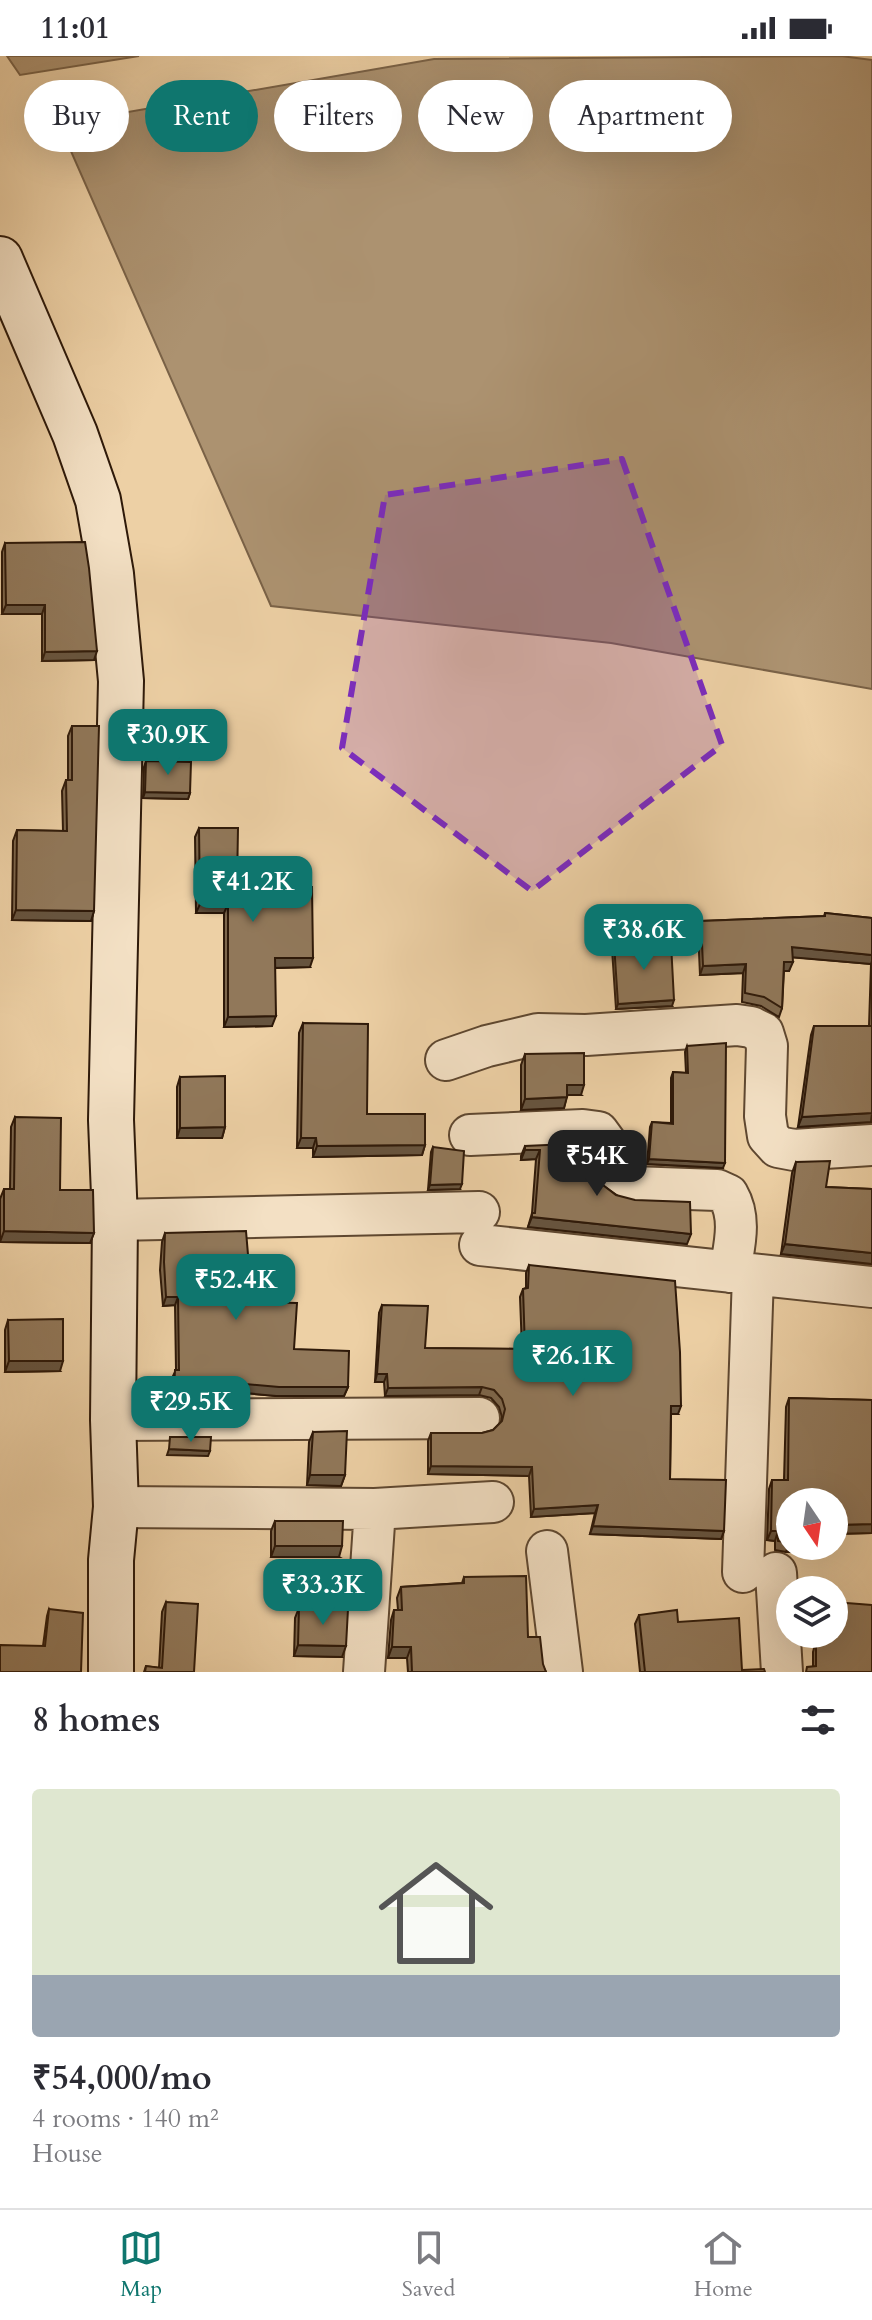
<!DOCTYPE html>
<html lang="en">
<head>
<meta charset="utf-8">
<style>
  :root { --surface:#fff; --page:#f2f2f3; --text:#2b2b33; --muted:#7c7c81; --line:#e1e1e2; --accent:#0f766e }
  body { margin:0; font-family:Cardo,serif; background:var(--page); color:var(--text); height:100vh; display:flex; flex-direction:column; font-size:30px; white-space:nowrap }
  * { box-sizing:border-box; margin:0 }
  p { font-size:26px; color:var(--muted) }
  .icon { flex:none; width:44px; height:44px; fill:none; stroke:currentColor; stroke-width:2; stroke-linecap:round; stroke-linejoin:round }
  .map { position:relative; height:1616px; overflow:hidden }
  .panel { display:flex; flex-direction:column; background:var(--surface); flex:1 }
  .panel>* { flex:none }
  .hud { position:absolute; left:24px; top:24px; width:824px; height:72px; display:flex; gap:16px }
  .needle { width:52px; rotate:167deg }
  .buttons { position:absolute; left:776px; top:1432px; display:grid; gap:16px }
  .buttons a { display:grid; place-items:center; width:72px; height:72px; border-radius:50%; background:var(--surface); box-shadow:0 8px 32px #0002; font-size:40px }
  .price { position:absolute; translate:-50% -68px; padding:0 18px; border-radius:16px; background:var(--accent); color:#fff; font-size:26px; line-height:52px; filter:drop-shadow(0 2px 4px #0008) }
  .price::after { content:''; position:absolute; left:50%; top:48px; width:24px; height:18px; margin-left:-12px; background:inherit; clip-path:polygon(0 0,100% 0,50% 100%) }
  .price.active { background:#222; color:#fff }
  ul { padding:0; list-style:none }
  li { display:grid; align-content:center; gap:16px; height:424px; padding:0 32px }
  li span { display:grid; place-items:center; height:248px; border-radius:8px; color:#555 }
  li>.icon { margin-inline-start:auto }
  span .icon { width:144px; height:144px; fill:#fffc; stroke-width:1 }
  li b { font-size:34px }
  h2 { display:flex; justify-content:space-between; align-items:center; height:96px; padding:0 32px; font-size:34px }
  .tag { padding:0 28px; border-radius:36px; background:var(--surface); box-shadow:0 8px 32px #0002; font-size:28px; line-height:72px }
  .tag.active { background:var(--accent); color:#fff }
  .status { display:flex; justify-content:space-between; align-items:center; height:56px; padding:0 40px; background:var(--surface); direction:ltr }
  .status svg { height:22px; fill:currentColor }
  .dock { display:flex; justify-content:space-around; align-items:center; height:112px; border-top:2px solid var(--line); background:var(--surface); font-size:22px; color:var(--muted) }
  .dock a { display:grid; justify-items:center; gap:4px }
  .dock .active { color:var(--accent) }
  .map>svg:first-child { display:block }
  .water { fill:#ac9270; stroke:#7a6247; stroke-width:2 }
  .lines { fill:none; stroke-linecap:round; stroke-linejoin:round }
  .street-casing { stroke:#5e4730; stroke-width:44 }
  .secondary-casing { stroke:#2e1909; stroke-width:48 }
  .street { stroke:#f3e0c4; stroke-width:40 }
  .secondary { stroke:#f3e0c4; stroke-width:44 }
  .wall { fill:#7d674d; stroke:#2e1909; stroke-width:2 }
  .shaded-wall { fill:#66543f; stroke:#2e1909; stroke-width:2 }
  .building { fill:#91785a; stroke:#2e1909; stroke-width:2 }
  .marked { fill:#7b2cbf; fill-opacity:0.2; stroke:#7b2cbf; stroke-width:6; stroke-dasharray:16 10; stroke-linejoin:round }
</style>
</head>
<body>
<div class="status"><b>11:01</b><svg viewBox="0 0 49 12"><path d="M0 12V9h3v3zM5 12V6h3v6zM10 12V3h3v9zM15 12V0h3v12zM26 1h20v11H26zM47 4h2v5h-2z"/></svg></div>
<div class="map">
<svg width="872" height="1616" viewBox="0 0 872 1616">
  <rect width="100%" height="100%" fill="#edd0a5"/>
  <filter id="stains"><feTurbulence type="fractalNoise" baseFrequency=".0025" numOctaves="4"/><feColorMatrix values="0 0 0 0 .2 0 0 0 0 .09 0 0 0 0 .02 0 0 0 .5 -.17"/></filter>
  <radialGradient id="worn" r=".72"><stop offset=".6" stop-color="#630" stop-opacity="0"/><stop offset="1" stop-color="#630" stop-opacity=".3"/></radialGradient>
  <!-- water -->
  <path class="water" d="M7 0H139L20 19Z
    M841 0 872 4V633L611 587 271 550 59 68 434 3Z"/>
  <g class="lines">
    <!-- street casing -->
    <g class="street-casing">
      <path id="street" d="M446 1004 487 990 538 978 586 979 737 969 751 971 763 977 767 990 765 1060 768 1080 778 1091 794 1094 872 1089
        M470 1079 583 1074 598 1076 606 1087 612 1116 619 1127 632 1131 717 1134 728 1139C742 1163 734 1190 730 1216
        M115 1164 479 1156
        M480 1189 872 1231
        M113 1364 479 1362
        M116 1451 375 1453 493 1446
        M547 1495 562 1616
        M743 1516 753 1219
        M776 1517 782 1616
        M364 1616 375 1453"/>
    </g>
    <!-- secondary casing -->
    <g class="secondary-casing">
      <path id="secondary" d="M0 203 75 378 98 444 111 518 121 625 111 1064 115 1164 113 1364 116 1451 111 1504V1616"/>
    </g>
    <!-- street -->
    <use href="#street" class="street"/>
    <!-- secondary -->
    <use href="#secondary" class="secondary"/>
  </g>
  <!-- wall -->
  <path class="wall" d="M5 487 94 604 42 605V558H2V496Z
    M72 670 94 855 91 865 12 864 13 785 17 774 63 775 62 735 66 724H68V680Z
    M146 705 190 737 188 743 143 742 144 711Z
    M199 772 237 830 310 911 275 912 272 970 224 971V857H196L195 781Z
    M825 857 872 862V1066L798 1071 811 979 814 970H869L871 908 792 901 789 915H784L782 952 779 961 761 950 742 946 743 917 700 919 698 874 701 865 824 860Z
    M614 887 672 950 616 953 612 893Z
    M303 967 367 1058 425 1089 422 1099 313 1101V1092H297L299 977Z
    M687 990 723 1112 647 1108 650 1071 652 1066 671 1067V1022L673 1016 686 1017 685 996Z
    M525 998 581 1039H567L564 1052 521 1054V1009Z
    M180 1021 225 1071 222 1082H177V1031Z
    M15 1061 60 1134 94 1177 90 1187 0 1186V1143L4 1133H10L11 1071Z
    M525 1090 569 1106 687 1188 528 1171 532 1157 536 1103 521 1104V1100Z
    M433 1091 460 1133 428 1134 431 1096Z
    M796 1106 826 1131 872 1133V1208L781 1198 792 1117Z
    M165 1177 252 1246 294 1293 348 1331 344 1340H276L223 1335 221 1340 171 1341 172 1322 176 1314 175 1249 163 1250 160 1214 162 1186Z
    M529 1209 678 1358H671L670 1423 724 1475 721 1483 590 1478 595 1457 531 1461 529 1420 428 1418V1385L431 1377H482L493 1374 501 1366 502 1361 499 1351 491 1342 479 1339 385 1340 384 1326H375L379 1257 382 1249 425 1292 522 1293 520 1241 523 1233 526 1232V1217Z
    M8 1264 60 1315 5 1316V1274Z
    M789 1342 872 1344V1477L834 1478 790 1446 820 1496H786L775 1494V1485L767 1484 769 1433 772 1424H784L786 1351Z
    M313 1376 345 1419 341 1430 307 1429 309 1386Z
    M275 1465 339 1501H271V1475Z
    M464 1521 528 1581 546 1616H408L407 1602H388L391 1564 394 1554H398L397 1542 401 1531 462 1527Z
    M166 1546 194 1616H144L146 1610 159 1612 162 1556Z
    M299 1552 342 1601 294 1600 295 1562Z
    M49 1553 81 1616 43 1590 47 1560Z
    M639 1559 678 1566 742 1614 765 1616H640L635 1568Z
    M816 1578H834L872 1616 813 1611V1596L815 1588Z"/>
  <!-- shaded-wall -->
  <path class="shaded-wall" d="M6 549H45L42 558H2Z
    M97 595 94 604 42 605 45 596Z
    M145 736 190 737 188 743 143 742Z
    M200 848H228L224 857H196Z
    M16 854 94 855 91 865 12 864Z
    M792 891 872 899V905L871 908 789 901Z
    M275 902H313L310 911 272 912Z
    M784 906H793L789 915H781Z
    M746 908 743 917 700 919 703 910Z
    M674 944 672 950 616 953 618 948Z
    M276 960 272 970 224 971 228 961Z
    M567 1029H584L581 1039H563Z
    M567 1041 564 1052 521 1054 525 1043Z
    M872 1057 871 1066 798 1071 802 1061Z
    M225 1071 222 1082H177L180 1072Z
    M301 1082H316L313 1092H297Z
    M425 1089 422 1099 313 1101 317 1090Z
    M525 1094H540L536 1103 521 1104Z
    M649 1103 725 1107 723 1112 647 1108Z
    M462 1128 460 1133 428 1134 430 1129Z
    M532 1161 691 1178 687 1188 528 1171Z
    M4 1175 94 1177 90 1187 0 1186Z
    M785 1188 872 1197V1208L781 1198Z
    M166 1241H178L175 1249 163 1250Z
    M9 1305H63L60 1315 5 1316Z
    M377 1318H387L384 1326H375Z
    M224 1326 348 1331 344 1340H276L223 1335 221 1340 171 1341 174 1332Z
    M482 1331 479 1339 385 1340 388 1332Z
    M671 1350H681L678 1358H668Z
    M169 1393 210 1395 208 1400 167 1399Z
    M431 1410 532 1411 529 1420 428 1418Z
    M310 1419H345L341 1430 307 1429Z
    M598 1449 595 1457 531 1461 534 1453Z
    M872 1468V1477L834 1478V1469Z
    M593 1470 724 1475 721 1483 590 1478Z
    M771 1475H778L775 1485 767 1484Z
    M789 1487 790 1490H822L820 1496H786Z
    M275 1490H342L339 1501H271Z
    M298 1589 346 1590 342 1601 294 1600Z
    M392 1591H411L407 1602H388Z"/>
  <!-- building -->
  <path class="building" d="M85 486 89 512 97 595 45 596V549H6L5 487Z
    M72 670H99L94 855 16 854 17 774 67 775 66 724H72Z
    M146 705 191 706 190 737 145 736Z
    M199 772H238L237 830 312 831 313 902H275L276 960 228 961V848H200Z
    M825 857 872 862V899L792 891 793 906H784L782 952 764 941 745 937 746 908 703 910 701 865 825 860Z
    M614 887H671L674 944 618 948Z
    M303 967 368 968 367 1058H425V1089L317 1090 316 1082H301Z
    M814 970H872V1057L802 1061Z
    M726 987 725 1107 649 1103 652 1066 673 1068V1016L688 1017 687 990Z
    M584 997V1029H567V1041L525 1043V998Z
    M225 1020V1071L180 1072V1021Z
    M15 1061 61 1062 60 1134H93L94 1177 4 1175V1133H14Z
    M569 1088V1106L592 1108 603 1129 616 1139 635 1144 690 1146 691 1178 532 1161V1157H535L540 1094H525V1090Z
    M433 1091 464 1095 462 1128 430 1129Z
    M830 1105 826 1131 872 1133V1197L785 1188 796 1106Z
    M246 1175 252 1246 297 1247 294 1293 349 1295 348 1331H279L224 1326V1332H174L175 1314H179L178 1241H166L164 1206 165 1177Z
    M529 1209 675 1225 680 1296 681 1350H671L670 1423 726 1424 724 1475 593 1470 598 1449 534 1453 532 1411 431 1410V1377H482L493 1374 502 1365 505 1353 502 1343 494 1334 482 1331 388 1332 387 1318H377L382 1249 428 1250 425 1292 525 1293 523 1233 528 1232Z
    M63 1263V1305H9L8 1264Z
    M789 1342 872 1344V1468L834 1469V1446H790V1487L778 1485V1475H771L772 1424H788Z
    M347 1375 345 1419H310L313 1376Z
    M170 1381H211L210 1395 169 1393Z
    M275 1465H343L342 1490H275Z
    M526 1520 528 1581H540L543 1608 546 1616H412L411 1591H392L394 1554H402L401 1531 464 1527V1521Z
    M166 1546 198 1548 194 1616H145L146 1610 162 1612Z
    M834 1546 872 1549V1616H806L807 1611 816 1610V1586H818L819 1578H834Z
    M299 1552 348 1553 346 1590 298 1589Z
    M49 1553 83 1557 81 1616H0V1589L45 1590Z
    M677 1554 678 1566 739 1562 742 1614 764 1613 765 1616H645L639 1559Z"/>
  <!-- marked area -->
  <path class="marked" d="M622 403 722 689 532 835 342 692 385 439Z"/>
  <rect width="100%" height="100%" filter="url(#stains)"/>
  <rect width="100%" height="100%" fill="url(#worn)"/>
</svg>
<div class="buttons">
<a><svg class="needle" viewBox="-14 -14 28 28"><path d="M0-13l5 13h-10z" fill="#e53935"/><path d="M0 13l5-13h-10z" fill="#7c7c81"/></svg></a>
<a><svg class="icon" aria-label="layers" viewBox="0 0 24 24"><path d="M12 4l9 5-9 5-9-5zM3 14l9 5 9-5"/></svg></a>
</div>
<b class="price" style="left:168px;top:721px">₹30.9K</b>
<b class="price" style="left:253px;top:868px">₹41.2K</b>
<b class="price" style="left:644px;top:916px">₹38.6K</b>
<b class="price active" style="left:597px;top:1142px">₹54K</b>
<b class="price" style="left:236px;top:1266px">₹52.4K</b>
<b class="price" style="left:573px;top:1342px">₹26.1K</b>
<b class="price" style="left:191px;top:1388px">₹29.5K</b>
<b class="price" style="left:323px;top:1571px">₹33.3K</b>
<div class="hud">
<a class="tag">Buy</a>
<a class="tag active">Rent</a>
<a class="tag">Filters</a>
<a class="tag">New</a>
<a class="tag">Apartment</a>
</div>
</div>
<section class="panel">
<h2>8 homes<svg class="icon" aria-label="filters" viewBox="0 0 24 24"><path d="M4 7h16M4 17h16"/><circle cx="9" cy="7" r="2"/><circle cx="15" cy="17" r="2"/></svg></h2>
<ul>
<li><span style="background:linear-gradient(#dfe7d0 75%,#9aa5b1 0)"><svg class="icon" aria-label="home" viewBox="0 0 24 24"><path d="M3 11l9-7 9 7M6 9v11h12V9"/></svg></span><div><b>₹54,000/mo</b><p>4 rooms · 140 m²</p><p>House</p></div></li>
</ul>
</section>
<nav class="dock">
<a class="active"><svg class="icon" aria-label="map" viewBox="0 0 24 24"><path d="M3 6l6-2 6 2 6-2v14l-6 2-6-2-6 2zM9 4v14M15 6v14"/></svg>Map</a>
<a><svg class="icon" aria-label="saved" viewBox="0 0 24 24"><path d="M7 4h10v16l-5-4-5 4z"/></svg>Saved</a>
<a><svg class="icon" aria-label="home" viewBox="0 0 24 24"><path d="M3 11l9-7 9 7M6 9v11h12V9"/></svg>Home</a>
</nav>
</body>
</html>
